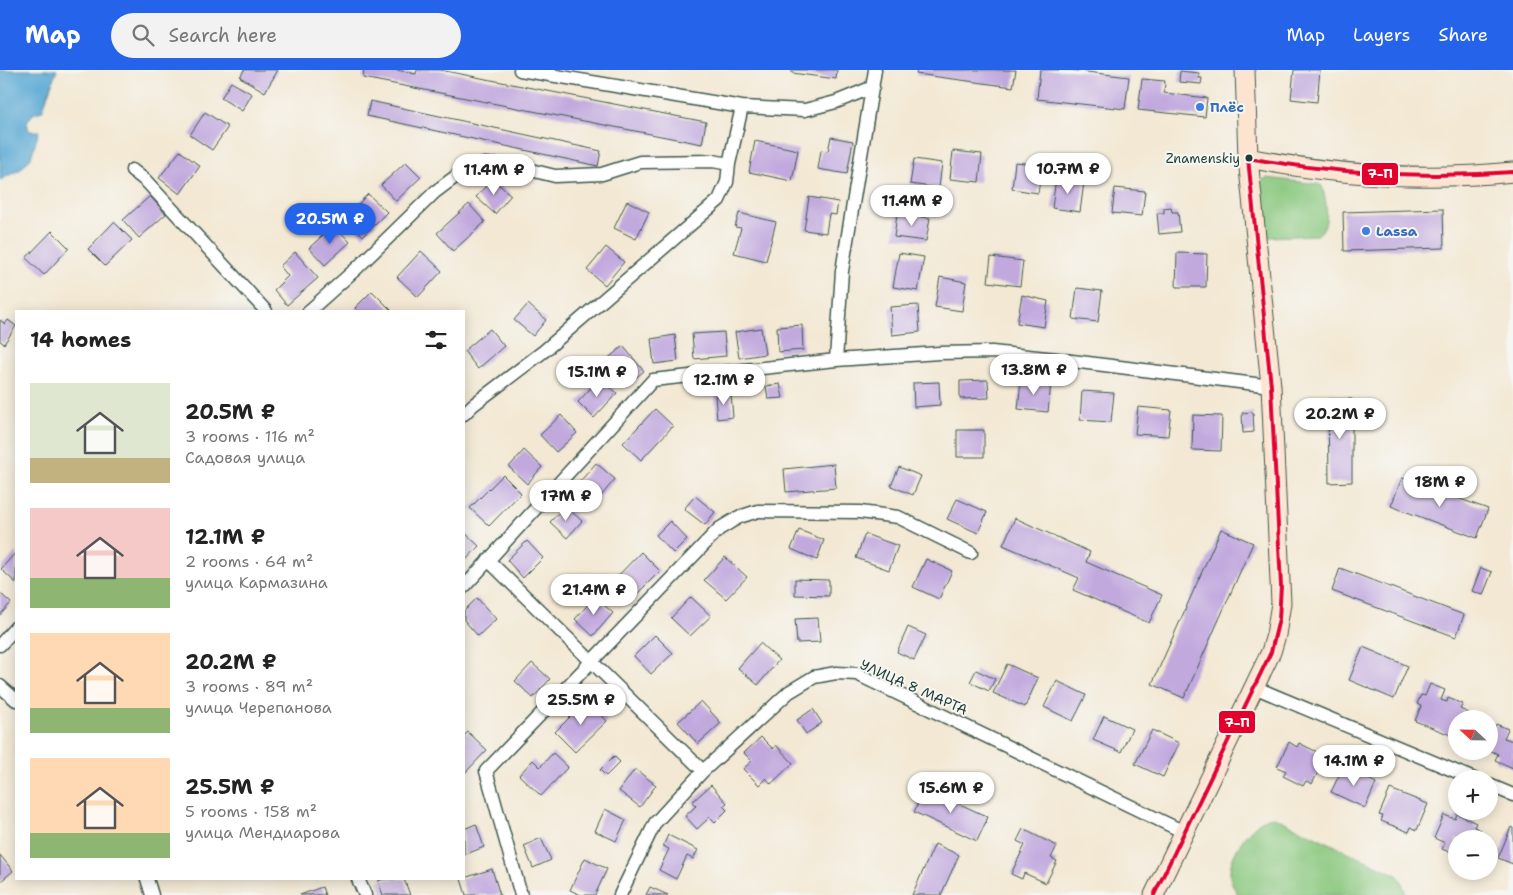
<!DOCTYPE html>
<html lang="en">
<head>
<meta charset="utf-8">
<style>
  :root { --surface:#fff; --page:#f2f2f2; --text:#222; --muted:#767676; --accent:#2563eb }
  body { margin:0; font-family:"Shantell Sans",sans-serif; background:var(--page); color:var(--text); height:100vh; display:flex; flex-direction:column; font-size:19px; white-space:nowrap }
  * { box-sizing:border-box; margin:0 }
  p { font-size:16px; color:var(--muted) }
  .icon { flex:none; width:28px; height:28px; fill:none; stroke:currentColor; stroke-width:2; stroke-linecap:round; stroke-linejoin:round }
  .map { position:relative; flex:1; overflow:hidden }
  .side { position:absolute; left:15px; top:240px; width:450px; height:570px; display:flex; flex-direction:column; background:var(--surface); border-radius:0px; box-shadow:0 2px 12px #0003 }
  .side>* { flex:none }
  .needle { width:32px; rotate:292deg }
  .buttons { position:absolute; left:1448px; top:640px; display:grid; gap:10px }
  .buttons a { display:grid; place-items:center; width:50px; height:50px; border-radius:50%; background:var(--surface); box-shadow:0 2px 12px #0003; font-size:25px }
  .price { position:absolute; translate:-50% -42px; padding:0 11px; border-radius:18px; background:#fff; color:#222; font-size:16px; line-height:32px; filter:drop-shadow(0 1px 2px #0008) }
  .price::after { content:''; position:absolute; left:50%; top:30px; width:15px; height:11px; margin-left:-8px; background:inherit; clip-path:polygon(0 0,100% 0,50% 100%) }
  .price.active { background:var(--accent); color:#fff }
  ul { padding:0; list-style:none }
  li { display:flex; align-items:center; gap:15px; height:125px; padding:0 15px }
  li span { display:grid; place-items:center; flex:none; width:140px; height:100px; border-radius:0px; color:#555 }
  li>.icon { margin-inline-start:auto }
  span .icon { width:60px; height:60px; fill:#fffc; stroke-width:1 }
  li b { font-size:21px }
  h2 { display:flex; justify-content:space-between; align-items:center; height:60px; padding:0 15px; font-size:21px }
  header { display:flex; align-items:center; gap:30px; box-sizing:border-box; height:70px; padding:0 25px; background:var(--accent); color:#fff }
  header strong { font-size:24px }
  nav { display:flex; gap:28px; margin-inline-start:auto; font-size:18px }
  .search { width:350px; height:45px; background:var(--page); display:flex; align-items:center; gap:12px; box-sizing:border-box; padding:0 18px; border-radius:28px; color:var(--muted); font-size:19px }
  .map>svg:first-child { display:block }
  .green { fill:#89c77e; stroke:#548259 }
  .water { fill:#5aa9d4; stroke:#3c7384 }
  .building { fill:#c1a9de }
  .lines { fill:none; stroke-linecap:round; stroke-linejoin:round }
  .street-casing { stroke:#3f574c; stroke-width:15 }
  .secondary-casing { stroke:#3f574c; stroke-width:21 }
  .street { stroke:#fff; stroke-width:12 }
  .secondary { stroke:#fde4d0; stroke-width:19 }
  .bus-1-casing { stroke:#f6f6f2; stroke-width:8 }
  .bus-1 { stroke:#e4002b; stroke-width:4 }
  .shop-dot { fill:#3f7fe0; stroke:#f6f6f2; stroke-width:2 }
  .bus-dot { fill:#1f3d34; stroke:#f6f6f2; stroke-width:2 }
  .labels { text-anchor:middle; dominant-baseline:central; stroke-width:4; stroke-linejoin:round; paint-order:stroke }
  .bus-label { font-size:13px; fill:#1f3d34; stroke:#f6f6f2; text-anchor:end }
  .shop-label { font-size:14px; font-weight:bold; fill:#366cbe; stroke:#f6f6f2; text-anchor:start }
  .street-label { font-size:14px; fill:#1f3d34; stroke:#f6f6f2 }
  .line-badge { stroke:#f6f6f2; stroke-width:2 }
  .badge-label { font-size:14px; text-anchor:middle; font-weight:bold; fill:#fff }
</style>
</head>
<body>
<header>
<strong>Map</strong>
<div class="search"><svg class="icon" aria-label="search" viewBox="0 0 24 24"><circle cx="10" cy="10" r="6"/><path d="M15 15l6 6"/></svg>Search here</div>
<nav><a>Map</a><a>Layers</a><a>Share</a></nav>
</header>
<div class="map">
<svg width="1513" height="825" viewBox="0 0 1513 825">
  <rect width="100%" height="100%" fill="#f6f6f2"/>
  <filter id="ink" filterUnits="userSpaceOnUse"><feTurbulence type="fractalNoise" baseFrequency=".02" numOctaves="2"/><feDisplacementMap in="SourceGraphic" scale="10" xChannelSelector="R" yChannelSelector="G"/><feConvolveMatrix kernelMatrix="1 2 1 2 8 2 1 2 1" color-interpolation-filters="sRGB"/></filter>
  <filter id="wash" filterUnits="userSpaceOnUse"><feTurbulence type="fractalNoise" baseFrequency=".0096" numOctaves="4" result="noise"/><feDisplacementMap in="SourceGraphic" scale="20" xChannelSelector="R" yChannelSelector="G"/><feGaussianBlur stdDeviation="1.12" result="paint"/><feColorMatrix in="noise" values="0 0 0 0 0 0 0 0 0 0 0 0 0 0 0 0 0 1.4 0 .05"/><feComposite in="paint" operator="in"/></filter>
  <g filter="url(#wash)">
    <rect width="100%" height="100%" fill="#f3e8d3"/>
    <!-- green -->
    <path class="green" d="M1267 108 1318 114 1322 116C1326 131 1332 156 1317 165L1269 167 1261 163 1257 117 1260 111Z
      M1274 747 1397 805 1401 810 1406 825H1238C1235 819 1231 813 1230 807 1228 788 1246 760 1263 750 1266 748 1270 748 1274 747Z"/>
    <!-- water -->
    <path class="water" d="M0 0H57L42 41 33 44 27 52 29 61H39L31 88 20 100 0 110Z"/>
    <g id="blocks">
      <!-- building -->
      <path class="building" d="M244 0H278L265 22 240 7Z
        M364 0H397L416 4 417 0H440L706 52 702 74 363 8Z
        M792 0H837L836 9 792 3Z
        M917 0H1016L1013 17 916 4Z
        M1040 0H1070L1129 7 1125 39 1037 29Z
        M1294 0H1320L1317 32 1291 29Z
        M1180 1 1199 3V8H1202L1201 14 1179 12Z
        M1142 9 1165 11 1164 23 1207 28 1205 47 1138 40Z
        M231 12 252 24 242 41 221 28Z
        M370 31 601 81 598 96 367 46Z
        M205 42 228 57 212 80 190 65Z
        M831 67 853 71 847 104 818 99 821 80 828 81Z
        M755 71 798 80 792 111 749 102Z
        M180 81 200 96 180 124 159 108Z
        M953 81 982 84 979 112 950 109Z
        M914 89 942 93 939 118 910 114Z
        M406 92 421 107 396 131 381 115Z
        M1015 92 1042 95 1038 123 1012 119Z
        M1056 108 1084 112 1080 142 1052 138Z
        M492 109 511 125 495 144 476 127Z
        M1115 118 1145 121 1142 146 1112 143Z
        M368 124 387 142 363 166 345 148Z
        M150 126 166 144 139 168 123 150Z
        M809 127 838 132 836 145 829 144 826 163 804 160Z
        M627 131 649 142 636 169 614 158Z
        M469 134 485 152 453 181 437 163Z
        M1171 137 1172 142H1178L1180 162 1159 164 1157 143H1164V138Z
        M1443 139 1444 178 1344 181 1343 142Z
        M739 143 776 152 766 191 734 183 741 158 735 157Z
        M897 144 930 148 926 171 894 167Z
        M114 152 132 170 105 196 88 179Z
        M334 155 350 172 325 195 309 178Z
        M52 161 69 178 44 205 26 188Z
        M606 177 624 192 605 215 587 200Z
        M421 181 442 201 418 227 397 207Z
        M295 182 318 208 287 235 274 220 288 206 280 196Z
        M899 183 924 187 918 221 893 217Z
        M1177 183 1207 184 1206 217H1176Z
        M991 187 1023 191 1020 216 988 212Z
        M940 207 966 212 962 241 935 237Z
        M1077 218 1102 221 1098 252 1073 249Z
        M372 221 392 241H358L355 238Z
        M1022 225 1048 231 1044 257 1017 253Z
        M528 234 546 250 533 266 514 250Z
        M918 235 920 262 892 265 890 237Z
        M0 250 5 254 8 250 16 256 4 274 0 271Z
        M802 255 803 280 778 282 777 257Z
        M761 258 765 284 739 288 735 262Z
        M490 259 504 276 478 299 464 281Z
        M724 262 726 286 694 289 692 264Z
        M675 265 678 291 654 294 651 269Z
        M623 276 644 301 626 316 605 291Z
        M600 308 617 323 594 348 578 332Z
        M988 310 989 328 960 329V311Z
        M1021 310 1051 313 1048 342 1018 339Z
        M939 312 940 335 914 337 913 313Z
        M780 314 783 328 768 329 766 316Z
        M1082 321 1114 323 1111 352 1080 350Z
        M731 324 733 347 717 349 715 326Z
        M1328 329H1352V412L1329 413Z
        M1138 337 1171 340 1168 366 1135 364Z
        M655 339 673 356 641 390 623 373Z
        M1253 342 1254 362 1243 363 1242 343Z
        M561 345 577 363 556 382 540 365Z
        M1193 345 1222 346 1221 381 1192 380Z
        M957 360H984V387H957Z
        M524 380 542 397 527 414 509 397Z
        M596 393 615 409 597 431 577 415Z
        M834 394 836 418 786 422 784 399Z
        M899 397 921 406 913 425 891 416Z
        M503 405 521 423 489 456 470 438Z
        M1402 408 1488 439 1477 468 1391 436Z
        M695 426 715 442 705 455 684 439Z
        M957 429 987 442 978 463 947 449Z
        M565 436 582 451 567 468 550 452Z
        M1015 448 1090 482 1086 492 1162 525 1149 553 1073 520 1079 508 1003 475Z
        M670 451 687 469 673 483 656 465Z
        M1221 459 1253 473 1184 628 1152 614Z
        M799 460 824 470 817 490 791 479Z
        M464 462 479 476 464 492Z
        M865 464 898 476 889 500 856 488Z
        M527 471 543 488 523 508 507 490Z
        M16 482V513L1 499Z
        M641 482 660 501 629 532 610 514Z
        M725 487 747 507 726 529 704 510Z
        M926 489 952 501 939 529 913 517Z
        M1340 498 1464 545 1456 567 1332 521Z
        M1481 498 1492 502 1483 525 1472 521Z
        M795 509 829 510V526L795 525Z
        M0 523 11 533 0 545Z
        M595 527 613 543 593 566 575 549Z
        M691 527 711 546 690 566 671 548Z
        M477 528 496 549 478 566 464 550V541Z
        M818 548 820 572 797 573 795 549Z
        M908 557 926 565 914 590 897 582Z
        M655 565 673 583 651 604 634 586Z
        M760 573 779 590 758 615 738 598Z
        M1363 577 1408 596 1394 629 1349 610Z
        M532 593 550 609 533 628 515 611Z
        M1007 594 1038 608 1025 637 993 623Z
        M976 600 995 609 989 621 970 612Z
        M1057 611 1086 625 1073 651 1044 637Z
        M1430 614 1445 620 1441 630 1447 632 1448 628 1463 634 1460 639 1469 643 1466 649H1456V667L1415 651 1421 636 1417 634 1421 625 1425 626Z
        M587 630 607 651 575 682 555 662Z
        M701 631 721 653 698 674 678 652Z
        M813 639 822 653 806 664 797 650Z
        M1104 646 1132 659 1121 682 1093 670Z
        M1496 654 1508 659 1504 668 1513 671V698L1495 690 1498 684 1489 680V672Z
        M1152 660 1179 673 1163 707 1135 694Z
        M468 662 487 680 464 704V666Z
        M761 667 773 679 776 675 793 693 771 714 766 708 759 715 743 699 752 691 744 683Z
        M1289 672 1297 677 1299 673 1319 683 1317 686 1324 690 1312 714 1306 711 1303 716 1283 706 1286 701 1277 697Z
        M553 683 568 697 541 726 519 705 533 690 540 697Z
        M614 686 620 692 606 706 600 700Z
        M1343 697 1359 704 1362 698 1369 701 1366 708 1376 713 1365 738 1331 722Z
        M635 699 656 715 640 737 619 721Z
        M711 715 727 733 723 736 727 740 715 752 710 747 697 759 685 746 696 736 692 732Z
        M925 718 988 747 977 771 914 742Z
        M1390 719 1428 734 1417 760 1411 757 1409 762 1381 751 1383 746 1379 745Z
        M605 739 626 750 616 771 595 761Z
        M1457 744 1476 753 1474 757 1481 760 1477 769H1456V785L1442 779 1445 773 1434 768 1444 745 1455 749Z
        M476 754 484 777 464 785V759Z
        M1511 757 1513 758V794L1498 788Z
        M1023 759 1057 776 1051 788 1057 791 1046 813 1024 803 1022 809 1011 804 1025 775 1017 771Z
        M668 765 698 780 693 789 687 786 676 809 659 800 669 779 663 776Z
        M541 768 551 790 533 798 524 776Z
        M935 774 959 785 941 825H912Z
        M0 785 13 801 0 812Z
        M585 788 607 799 595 825H581L570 820Z
        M492 799 500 825H466L461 809Z
        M384 809H404L410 825H383L378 811Z
        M322 817 325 825H300Z
        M650 817 668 825H646Z"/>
    </g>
  </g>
  <g filter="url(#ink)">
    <use href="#blocks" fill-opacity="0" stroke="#3f574c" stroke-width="1"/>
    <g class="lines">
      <!-- street casing -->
      <g class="street-casing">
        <path id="street" d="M520 0 742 37 805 40 836 32 873 17
          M132 100 146 111 266 241
          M309 241 357 198 435 122 463 101 484 94 514 96 555 106 602 104 640 92 713 91 729 94
          M836 290 842 201 875 0
          M464 344 473 335 544 281 719 130 727 112 729 94 742 37
          M488 490 703 701
          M464 517 653 310 836 290 939 283 992 282 1056 289 1271 316
          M0 575 16 557
          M0 616 16 630
          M1254 617 1474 709
          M1489 715 1513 725
          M147 809 152 825
          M358 809 365 825
          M521 825 486 701 719 459 739 447 758 441 860 442 898 447 971 483
          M620 825 655 753 703 701 789 622 814 607 836 603 857 604 1184 762"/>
      </g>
      <!-- secondary casing -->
      <g class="secondary-casing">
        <path id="secondary" d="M1248 88C1334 105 1425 111 1513 102
          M1154 825 1271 582 1276 565 1281 533 1271 316 1248 88 1245 0"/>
      </g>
      <!-- street -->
      <use href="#street" class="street"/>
      <!-- secondary -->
      <use href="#secondary" class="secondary"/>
      <!-- bus-1 casing -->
      <g class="bus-1-casing">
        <path id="bus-1" d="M1248 88C1337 104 1423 109 1513 102
          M1154 825 1271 582 1279 549 1281 516 1271 316 1248 88"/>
      </g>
      <!-- bus-1 -->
      <use href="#bus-1" class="bus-1"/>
    </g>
  </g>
  <!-- markers -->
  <g class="shop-dot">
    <circle cx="1200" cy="37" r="5"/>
    <circle cx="1366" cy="161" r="5"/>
  </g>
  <circle class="bus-dot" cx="1249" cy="88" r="4.5"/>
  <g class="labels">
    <!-- bus labels -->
    <g class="bus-label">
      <text x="1240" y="88">Znamenskiy</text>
    </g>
    <!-- shop labels -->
    <g class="shop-label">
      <text x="1210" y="37">Плёс</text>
      <text x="1376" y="161">Lassa</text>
    </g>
    <!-- street labels -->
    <g class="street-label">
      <text transform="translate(914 617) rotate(24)">УЛИЦА 8 МАРТА</text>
    </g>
  </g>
  <g class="line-badge">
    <rect x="1361" y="92" width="38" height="24" rx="5" fill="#e4002b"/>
    <rect x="1218" y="640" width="38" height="24" rx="5" fill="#e4002b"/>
  </g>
  <g class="badge-label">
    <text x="1380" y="108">7-П</text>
    <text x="1237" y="657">7-П</text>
  </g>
</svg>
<div class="buttons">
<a><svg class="needle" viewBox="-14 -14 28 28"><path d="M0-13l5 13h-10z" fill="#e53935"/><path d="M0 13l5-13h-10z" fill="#767676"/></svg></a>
<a>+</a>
<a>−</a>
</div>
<b class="price" style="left:1068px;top:125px">10.7M ₽</b>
<b class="price" style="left:494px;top:126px">11.4M ₽</b>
<b class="price" style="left:912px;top:157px">11.4M ₽</b>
<b class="price active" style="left:330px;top:175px">20.5M ₽</b>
<b class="price" style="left:1034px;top:326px">13.8M ₽</b>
<b class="price" style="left:597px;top:328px">15.1M ₽</b>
<b class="price" style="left:724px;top:336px">12.1M ₽</b>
<b class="price" style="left:1340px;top:370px">20.2M ₽</b>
<b class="price" style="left:1440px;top:438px">18M ₽</b>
<b class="price" style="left:566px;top:452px">17M ₽</b>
<b class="price" style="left:594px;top:546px">21.4M ₽</b>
<b class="price" style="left:581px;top:656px">25.5M ₽</b>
<b class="price" style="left:1354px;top:717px">14.1M ₽</b>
<b class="price" style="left:951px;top:744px">15.6M ₽</b>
<section class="side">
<h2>14 homes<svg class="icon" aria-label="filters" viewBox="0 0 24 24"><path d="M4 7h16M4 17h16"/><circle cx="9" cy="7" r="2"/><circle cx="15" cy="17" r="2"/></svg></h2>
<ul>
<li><span style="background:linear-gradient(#dfe7d0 75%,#c2b280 0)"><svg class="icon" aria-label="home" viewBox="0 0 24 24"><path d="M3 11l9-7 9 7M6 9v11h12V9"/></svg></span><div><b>20.5M ₽</b><p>3 rooms · 116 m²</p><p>Садовая улица</p></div></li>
<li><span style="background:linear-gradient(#f6c9c9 70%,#8fb573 0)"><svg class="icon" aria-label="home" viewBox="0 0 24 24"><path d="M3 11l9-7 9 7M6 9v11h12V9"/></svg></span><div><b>12.1M ₽</b><p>2 rooms · 64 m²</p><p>улица Кармазина</p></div></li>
<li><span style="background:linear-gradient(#ffd9b3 75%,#8fb573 0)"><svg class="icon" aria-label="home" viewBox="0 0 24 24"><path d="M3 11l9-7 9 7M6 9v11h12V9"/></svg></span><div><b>20.2M ₽</b><p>3 rooms · 89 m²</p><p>улица Черепанова</p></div></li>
<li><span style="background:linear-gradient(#ffd9b3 75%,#8fb573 0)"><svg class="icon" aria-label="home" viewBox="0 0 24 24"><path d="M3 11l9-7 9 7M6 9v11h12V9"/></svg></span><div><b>25.5M ₽</b><p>5 rooms · 158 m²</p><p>улица Мендиарова</p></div></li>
</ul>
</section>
</div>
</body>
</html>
